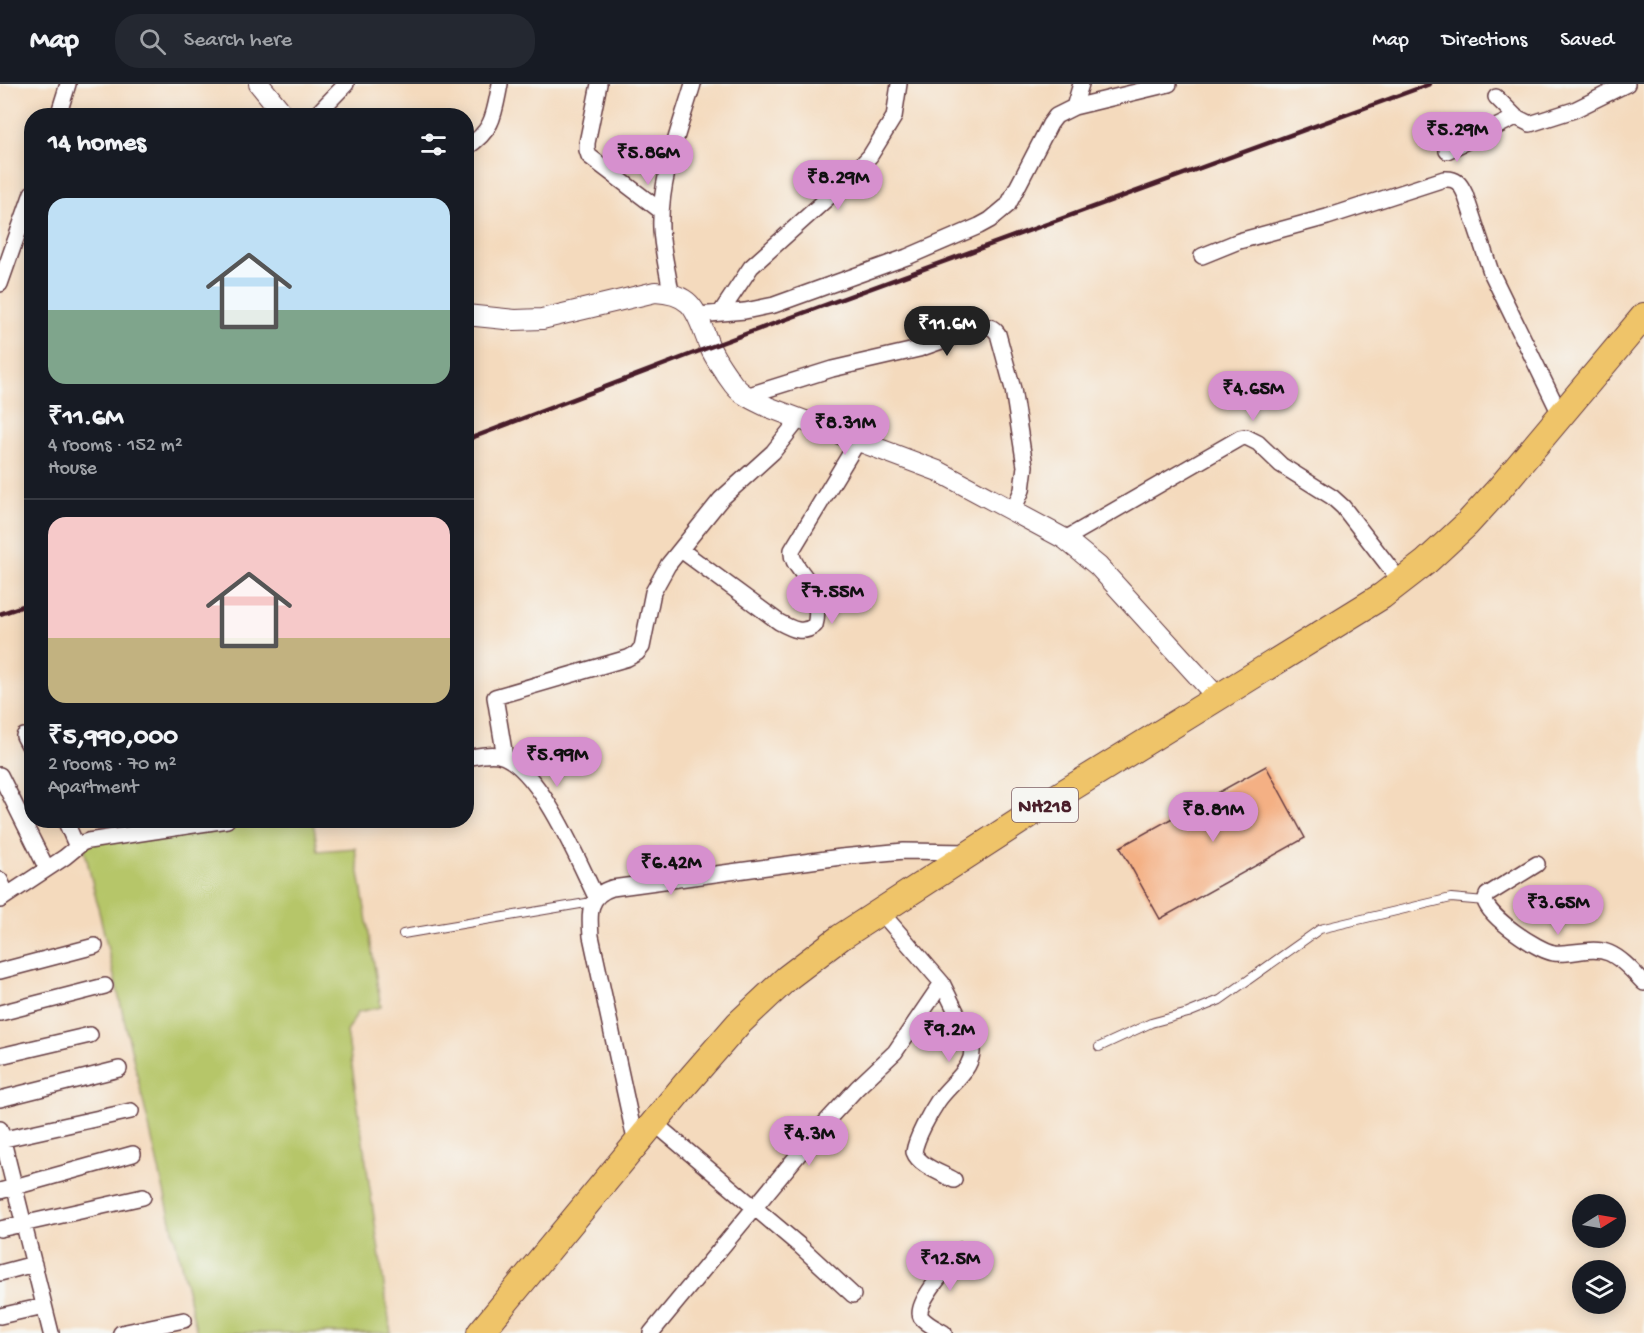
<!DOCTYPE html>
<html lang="en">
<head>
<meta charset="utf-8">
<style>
	body { margin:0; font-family:"Gochi Hand",sans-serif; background:#242831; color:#f1f3f6; height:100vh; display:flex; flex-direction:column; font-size:22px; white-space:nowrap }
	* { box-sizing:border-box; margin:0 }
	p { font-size:20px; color:#9ea1a6 }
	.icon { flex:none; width:33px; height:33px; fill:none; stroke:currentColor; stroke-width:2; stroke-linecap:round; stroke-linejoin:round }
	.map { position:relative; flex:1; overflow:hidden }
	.panel { position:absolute; left:24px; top:24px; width:450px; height:720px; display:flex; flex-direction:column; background:#171b24; border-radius:24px; box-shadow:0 3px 15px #0003 }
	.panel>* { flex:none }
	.needle { width:39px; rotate:79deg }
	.fabs { position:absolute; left:1572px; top:1110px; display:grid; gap:12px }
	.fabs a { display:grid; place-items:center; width:54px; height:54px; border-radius:50%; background:#171b24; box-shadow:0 3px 15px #0003; font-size:30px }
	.price { position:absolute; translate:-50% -51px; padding:0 14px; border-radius:21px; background:#d690ce; color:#111; font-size:20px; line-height:39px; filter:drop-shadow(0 2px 3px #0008) }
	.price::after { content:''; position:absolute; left:50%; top:36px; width:18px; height:14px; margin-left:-9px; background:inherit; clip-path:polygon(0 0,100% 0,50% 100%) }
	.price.on { background:#222; color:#fff }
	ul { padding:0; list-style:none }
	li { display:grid; align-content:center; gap:12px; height:318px; padding:0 24px }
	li+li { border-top:2px solid #363941 }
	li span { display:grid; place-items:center; height:186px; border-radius:18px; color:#555 }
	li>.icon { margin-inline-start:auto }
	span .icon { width:108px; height:108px; fill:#fffc; stroke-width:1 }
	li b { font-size:26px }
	h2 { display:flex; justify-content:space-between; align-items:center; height:72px; padding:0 24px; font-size:26px }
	header { display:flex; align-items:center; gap:36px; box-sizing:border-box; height:84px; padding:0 30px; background:#171b24; border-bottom:2px solid #363941 }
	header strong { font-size:28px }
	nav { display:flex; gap:33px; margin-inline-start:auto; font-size:21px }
	.search { width:420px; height:54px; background:#242831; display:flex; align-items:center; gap:15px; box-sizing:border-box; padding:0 21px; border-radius:24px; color:#9ea1a6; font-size:22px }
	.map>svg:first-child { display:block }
	.grass { fill:#b6c669; stroke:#80724a; stroke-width:1.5 }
	.building { fill:#f4b084 }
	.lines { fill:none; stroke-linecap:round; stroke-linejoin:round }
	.service-casing { stroke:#643b41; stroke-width:10 }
	.minor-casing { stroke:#643b41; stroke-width:18 }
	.tertiary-casing { stroke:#643b41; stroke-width:22 }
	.trunk-casing { stroke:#643b41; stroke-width:28 }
	.service { stroke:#fff; stroke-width:8 }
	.minor { stroke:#fff; stroke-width:15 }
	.tertiary { stroke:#fff; stroke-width:20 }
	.trunk { stroke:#efc469; stroke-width:26 }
	.rail { stroke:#4a1f2b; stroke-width:4.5 }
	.labels { text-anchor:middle; stroke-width:4.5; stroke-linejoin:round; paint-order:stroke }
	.shield { fill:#f6f6f2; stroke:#7e6067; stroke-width:1.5 }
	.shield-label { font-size:20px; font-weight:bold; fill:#4a1f2b }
</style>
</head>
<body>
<header>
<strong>Map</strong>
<div class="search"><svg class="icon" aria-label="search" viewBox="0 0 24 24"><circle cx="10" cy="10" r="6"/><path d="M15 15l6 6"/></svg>Search here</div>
<nav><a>Map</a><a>Directions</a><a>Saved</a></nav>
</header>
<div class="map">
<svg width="1644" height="1249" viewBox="0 0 1644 1249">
	<rect width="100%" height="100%" fill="#f6f6f2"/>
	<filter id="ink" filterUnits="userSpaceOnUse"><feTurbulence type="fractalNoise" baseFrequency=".0167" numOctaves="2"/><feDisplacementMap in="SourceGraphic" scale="12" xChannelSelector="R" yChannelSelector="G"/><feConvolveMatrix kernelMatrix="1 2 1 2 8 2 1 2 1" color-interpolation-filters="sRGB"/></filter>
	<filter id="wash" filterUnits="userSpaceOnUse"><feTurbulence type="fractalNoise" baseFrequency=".008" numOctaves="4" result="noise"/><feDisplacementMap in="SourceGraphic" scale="24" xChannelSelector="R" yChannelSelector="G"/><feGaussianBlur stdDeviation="1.35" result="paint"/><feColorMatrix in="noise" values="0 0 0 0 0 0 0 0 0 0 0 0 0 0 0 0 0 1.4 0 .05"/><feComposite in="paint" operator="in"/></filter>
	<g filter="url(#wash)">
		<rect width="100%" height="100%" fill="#f4dabd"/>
		<path class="grass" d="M161,737H313L318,767L355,764L381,923L358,928L347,948L391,1249H197L81,750Z"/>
		<g id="blocks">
			<path class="building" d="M1266,682L1305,754L1160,835L1120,763Z"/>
		</g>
	</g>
	<g filter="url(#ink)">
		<use href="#blocks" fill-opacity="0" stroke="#643b41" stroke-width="1.5"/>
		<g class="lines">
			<defs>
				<path id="service" d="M403,850L592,818
					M1099,963L1151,939L1188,929L1220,916L1320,845L1451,814L1485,817"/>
				<path id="minor" d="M599,0L587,59V66L589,72L661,127
					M1496,13L1516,33L1530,40L1574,26L1627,0
					M1074,23L1081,0
					M58,32L68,0
					M315,32L346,0
					M466,64C494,46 494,30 500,0
					M1447,67L1516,33
					M1202,172L1239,157L1327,133L1444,95C1456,94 1460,99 1465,110L1491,188L1560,330
					M0,200L32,109
					M671,209C668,188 662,166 661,145C659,96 679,47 693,0
					M721,228L751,183L841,102L870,72L894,33L899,0
					M698,231L745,227L774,221L907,173L979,142L990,136L1008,121L1050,40L1056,32L1074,23L1169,0
					M746,312L832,285L919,265L981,243C990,242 993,243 998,250L1013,305L1025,382L1022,406L1013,427
					M1065,455L1240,354L1246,353L1258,359L1281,381L1332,413L1343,423L1401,498
					M681,466L779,538C792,545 803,551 815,541C819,528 815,511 809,499C803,488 790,478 792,466L858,357
					M24,652L32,667
					M505,673L495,613L628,574L637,569L642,563L653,508L668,481L721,415L773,368L799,335
					M466,674C477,672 488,669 498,671C538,679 579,779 596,813
					M0,691L47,785
					M65,736L77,763
					M1537,780L1487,811L1485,817C1490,834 1537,866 1554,869C1572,871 1592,862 1609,869C1623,875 1634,889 1644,899
					M0,796L7,811
					M0,816L65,773L82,759L88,757L227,736
					M880,827L942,899L971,958C978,983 951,998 938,1017C930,1029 916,1054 914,1068C919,1082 942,1089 954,1096
					M0,887L95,862
					M0,929L105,902
					M0,972L90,951
					M0,1015L119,985
					M653,1038L800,1162L853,1211
					M0,1045L51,1249
					M0,1056L131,1027
					M636,1060L591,852C589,830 588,811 612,804L841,773L904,767L970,768
					M0,1107L133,1070
					M0,1145L143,1113
					M0,1189L34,1180
					M0,1232L44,1222
					M121,1249L184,1236
					M651,1249L822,1042L857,1004L895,968L942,899
					M944,1249C937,1245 926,1240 921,1233C913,1220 953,1177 962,1166"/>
				<path id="tertiary" d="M259,0L285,32
					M466,231L515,236L542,235L655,208C695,210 696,229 709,261C714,274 725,289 733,300C742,312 756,317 768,323L938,387L1065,455L1098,482L1218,614"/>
				<path id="trunk" d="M480,1249L684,1002L738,940L787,894L841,853L1060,711L1382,512L1426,478L1466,441L1499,405L1644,232"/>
			</defs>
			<use href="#service" class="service-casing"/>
			<use href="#minor" class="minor-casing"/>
			<use href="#tertiary" class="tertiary-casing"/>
			<use href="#trunk" class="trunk-casing"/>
			<use href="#service" class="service"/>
			<use href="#minor" class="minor"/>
			<use href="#tertiary" class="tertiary"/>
			<use href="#trunk" class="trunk"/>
			<path class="rail" d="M466,356L710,263L1430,0
				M0,530L32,519"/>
		</g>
	</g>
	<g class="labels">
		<rect class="shield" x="1012" y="704" width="66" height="34" rx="4.5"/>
		<g class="shield-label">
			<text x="1045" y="728">NH218</text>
		</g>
	</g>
</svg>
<div class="fabs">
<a><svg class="needle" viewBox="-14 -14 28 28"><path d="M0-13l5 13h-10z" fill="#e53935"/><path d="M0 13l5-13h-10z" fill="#9ea1a6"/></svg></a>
<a><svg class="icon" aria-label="layers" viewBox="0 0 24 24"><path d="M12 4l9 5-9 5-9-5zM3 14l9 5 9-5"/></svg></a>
</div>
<b class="price" style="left:1457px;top:79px">₹5.29M</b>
<b class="price" style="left:648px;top:102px">₹5.86M</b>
<b class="price" style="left:838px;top:127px">₹8.29M</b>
<b class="price on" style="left:947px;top:273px">₹11.6M</b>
<b class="price" style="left:1253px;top:338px">₹4.65M</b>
<b class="price" style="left:845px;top:372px">₹8.31M</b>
<b class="price" style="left:832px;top:541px">₹7.55M</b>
<b class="price" style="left:557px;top:704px">₹5.99M</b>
<b class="price" style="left:1213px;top:759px">₹8.81M</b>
<b class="price" style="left:671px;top:812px">₹6.42M</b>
<b class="price" style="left:1558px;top:852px">₹3.65M</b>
<b class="price" style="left:949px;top:979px">₹9.2M</b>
<b class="price" style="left:809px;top:1083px">₹4.3M</b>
<b class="price" style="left:950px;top:1208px">₹12.5M</b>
<section class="panel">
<h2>14 homes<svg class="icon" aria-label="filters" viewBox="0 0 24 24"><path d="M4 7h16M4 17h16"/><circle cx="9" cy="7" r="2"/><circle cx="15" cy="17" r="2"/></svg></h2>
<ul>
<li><span style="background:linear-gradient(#bfe0f5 60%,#7fa58c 0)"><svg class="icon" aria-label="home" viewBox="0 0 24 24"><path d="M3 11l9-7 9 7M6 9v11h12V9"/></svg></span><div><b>₹11.6M</b><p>4 rooms · 152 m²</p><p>House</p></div></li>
<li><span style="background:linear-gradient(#f6c9c9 65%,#c2b280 0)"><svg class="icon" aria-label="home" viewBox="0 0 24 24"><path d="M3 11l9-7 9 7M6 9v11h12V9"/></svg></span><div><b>₹5,990,000</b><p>2 rooms · 70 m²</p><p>Apartment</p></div></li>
</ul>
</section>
</div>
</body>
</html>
